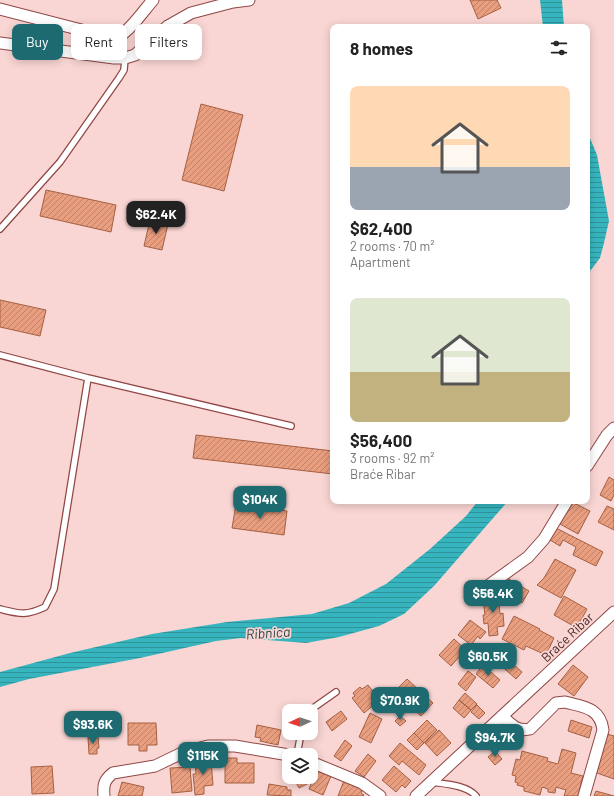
<!DOCTYPE html>
<html lang="en">
<head>
<meta charset="utf-8">
<style>
	body { margin:0; font-family:Barlow,sans-serif; background:#f6f6f6; color:#222; height:100vh; display:flex; flex-direction:column; font-size:15px; white-space:nowrap }
	* { box-sizing:border-box; margin:0 }
	p { font-size:13px; color:#767676 }
	.icon { flex:none; width:22px; height:22px; fill:none; stroke:currentColor; stroke-width:2; stroke-linecap:round; stroke-linejoin:round }
	.map { position:relative; flex:1; overflow:hidden }
	.panel { position:absolute; left:330px; top:24px; width:260px; height:480px; display:flex; flex-direction:column; background:#fff; border-radius:8px; box-shadow:0 2px 10px #0003 }
	.panel>* { flex:none }
	.top-card { position:absolute; left:12px; top:24px; width:258px; height:36px; display:flex; gap:8px }
	.needle { width:26px; rotate:266deg }
	.buttons { position:absolute; left:282px; top:704px; display:grid; gap:8px }
	.buttons a { display:grid; place-items:center; width:36px; height:36px; border-radius:8px; background:#fff; box-shadow:0 2px 10px #0003; font-size:20px }
	.price { position:absolute; translate:-50% -34px; padding:0 9px; border-radius:8px; background:#1e6a71; color:#fff; font-size:13px; line-height:26px; filter:drop-shadow(0 1px 2px #0008) }
	.price::after { content:''; position:absolute; left:50%; top:24px; width:12px; height:9px; margin-left:-6px; background:inherit; clip-path:polygon(0 0,100% 0,50% 100%) }
	.price.current { background:#222; color:#fff }
	ul { padding:0; list-style:none }
	li { display:grid; align-content:center; gap:8px; height:212px; padding:0 20px }
	li span { display:grid; place-items:center; height:124px; border-radius:8px; color:#555 }
	li>.icon { margin-inline-start:auto }
	span .icon { width:72px; height:72px; fill:#fffc; stroke-width:1 }
	li b { font-size:17px }
	h2 { display:flex; justify-content:space-between; align-items:center; height:48px; padding:0 20px; font-size:17px }
	.chip { padding:0 14px; border-radius:8px; background:#fff; box-shadow:0 2px 10px #0003; font-size:14px; line-height:36px }
	.chip.current { background:#1e6a71; color:#fff }
	.map>svg:first-child { display:block }
	.water { fill:url(#water-rules) }
	.building { fill:url(#building-hatch); stroke:#a56043 }
	.lines { fill:none; stroke-linecap:round; stroke-linejoin:round }
	.service-casing { stroke:#904745; stroke-width:8 }
	.minor-casing { stroke:#904745; stroke-width:13 }
	.service { stroke:#fff; stroke-width:5.5 }
	.minor { stroke:#fff; stroke-width:11 }
	.labels { text-anchor:middle; stroke-width:3.5; stroke-linejoin:round; paint-order:stroke }
	.street-label { font-size:13px; fill:#462624; stroke:#f9d6d3 }
	.water-label { font-size:14px; font-style:italic; fill:#2b4648; stroke:#f9d6d3 }
</style>
</head>
<body>
<div class="map">
<svg width="614" height="796" viewBox="0 0 614 796">
	<defs>
		<pattern id="water-rules" width="6" height="5" patternUnits="userSpaceOnUse"><rect width="6" height="5" fill="#37b5bf"/><path d="M0 2.5h6" fill="none" stroke="#30939b"/></pattern>
		<pattern id="building-hatch" width="6" height="6" patternUnits="userSpaceOnUse"><rect width="6" height="6" fill="#e99e7f"/><path d="M-1 1l2-2M0 6l6-6M5 7l2-2" fill="none" stroke="#bf8168"/></pattern>
	</defs>
	<rect width="100%" height="100%" fill="#f9d6d3"/>
	<path class="water" d="M540,0H562L564,27H543Z
		M587,131L597,155L609,221L604,243L600,258L587,275Z
		M478,501H508L434,586L404,614L379,626L339,637L306,643L241,638L216,641L140,658L29,679L0,687V672L70,653L152,634L227,622L312,614L349,603L386,584L430,549L466,516Z"/>
	<path class="building" d="M470,0H497L501,8L478,19Z
		M201,104L243,115L224,191L182,180Z
		M46,190L116,205L111,232L40,216Z
		M150,220L168,224L162,250L144,246Z
		M0,300L46,310L40,336L0,327Z
		M196,435L333,451V474L193,458Z
		M609,477L614,480V495L611,501L600,495Z
		M572,502L590,511L578,534L560,524Z
		M236,504L287,511L284,535L232,528Z
		M607,506L614,509V530L598,522Z
		M556,528L603,552L596,566L573,555L576,547L563,540L560,546L550,540Z
		M555,559L576,570L561,598L537,585L544,578Z
		M509,579L529,591L522,603L515,599L517,594L505,587Z
		M498,594L500,614L503,613L504,626L497,627L498,635L489,636L488,623L484,624L483,615H485L483,599L486,598V596Z
		M564,596L587,609L577,628L554,615Z
		M514,616L540,629L539,630L554,638L546,655L526,646L524,650L502,639Z
		M470,620L486,632L480,639L478,636L471,645L458,635Z
		M454,639L475,658L469,665L459,657L451,666L439,655Z
		M494,647L522,672L516,679L488,654Z
		M483,665L500,680L493,688L476,674Z
		M573,665L588,677L574,696L558,684Z
		M468,671L476,677L466,691L458,684Z
		M407,679L433,703L421,716L394,692Z
		M368,685L380,700L364,713L352,698L355,696L353,693L360,687L362,689Z
		M465,693L477,704L471,710L459,700Z
		M459,700L471,710L464,718L453,708Z
		M477,705L485,713L479,719L471,712Z
		M341,711L347,719L332,731L326,722Z
		M370,713L382,719L371,743L359,737Z
		M400,716L406,721L400,726L395,721Z
		M427,720L437,730L424,743L414,733Z
		M571,720L592,727L589,738L568,731Z
		M128,723H156L157,745H147V751H139V745H128Z
		M257,725L281,730L278,745L260,741L261,738L255,737Z
		M439,730L451,743L437,756L425,743Z
		M414,733L424,743L417,750L407,740Z
		M607,734L614,736V779L594,772Z
		M98,736L99,748H97V754H89L88,737Z
		M345,740L352,746L341,761L334,756Z
		M400,743L426,765L419,775L402,761L399,765L389,756Z
		M562,749L576,753L571,773L583,776L578,796H564L566,790L556,787L555,793L548,792V789L542,787L540,795L524,791V787L517,785L518,783L515,782L516,776L512,775L516,759L520,760L522,751L548,758L547,761L558,764Z
		M495,751L502,759L495,765L488,757Z
		M368,754L376,761L364,777L355,771Z
		M225,758H237V763H254V783H225Z
		M211,760L213,785L204,786V794L195,795L193,774H196L195,761Z
		M52,766L54,793L32,794L31,767Z
		M394,766L411,781L405,788L402,785L396,792L382,780Z
		M190,767L192,791L172,793L170,768Z
		M317,770L331,776L323,795L309,789Z
		M293,777H308L311,782L299,788Z
		M345,778L364,786L361,793L364,795L363,796H338Z
		M122,782L144,787L142,796H118Z
		M269,784L287,787V790H291V796L267,795Z
		M596,791L614,796H594Z"/>
	<g class="lines">
		<defs>
			<path id="service" d="M0,229L60,162L119,78L124,70L125,58
				M0,355L88,378L291,426
				M0,609C20,614 26,616 45,607L54,589L88,378
				M309,711L336,692
				M297,755L301,733
				M432,782C445,784 467,785 476,796"/>
			<path id="minor" d="M0,9L97,34C104,36 112,38 119,36C129,32 145,9 153,0
				M0,43L114,58H125L135,55L168,26L191,13L233,2L249,0
				M587,466L607,435L614,428
				M478,593L528,557L544,539L567,501
				M502,716C511,724 517,732 530,729L556,703L565,702C583,707 600,707 603,730L584,796
				M311,762L362,783L380,796
				M104,796C103,785 104,780 113,773L155,766L184,752L208,746H235L289,755
				M416,796L614,612"/>
		</defs>
		<use href="#service" class="service-casing"/>
		<use href="#minor" class="minor-casing"/>
		<use href="#service" class="service"/>
		<use href="#minor" class="minor"/>
	</g>
	<g class="labels">
		<g class="street-label">
			<text transform="translate(567 637) rotate(-43)" y="5">Braće Ribar</text>
		</g>
		<g class="water-label">
			<text transform="translate(268 633) rotate(-4)" y="5">Ribnica</text>
		</g>
	</g>
</svg>
<div class="buttons">
<a><svg class="needle" viewBox="-14 -14 28 28"><path d="M0-13l5 13h-10z" fill="#e53935"/><path d="M0 13l5-13h-10z" fill="#767676"/></svg></a>
<a><svg class="icon" aria-label="layers" viewBox="0 0 24 24"><path d="M12 4l9 5-9 5-9-5zM3 14l9 5 9-5"/></svg></a>
</div>
<b class="price current" style="left:156px;top:235px">$62.4K</b>
<b class="price" style="left:260px;top:520px">$104K</b>
<b class="price" style="left:493px;top:614px">$56.4K</b>
<b class="price" style="left:488px;top:677px">$60.5K</b>
<b class="price" style="left:400px;top:721px">$70.9K</b>
<b class="price" style="left:93px;top:745px">$93.6K</b>
<b class="price" style="left:495px;top:758px">$94.7K</b>
<b class="price" style="left:203px;top:776px">$115K</b>
<div class="top-card">
<a class="chip current">Buy</a>
<a class="chip">Rent</a>
<a class="chip">Filters</a>
</div>
<section class="panel">
<h2>8 homes<svg class="icon" aria-label="filters" viewBox="0 0 24 24"><path d="M4 7h16M4 17h16"/><circle cx="9" cy="7" r="2"/><circle cx="15" cy="17" r="2"/></svg></h2>
<ul>
<li><span style="background:linear-gradient(#ffd9b3 65%,#9aa5b1 0)"><svg class="icon" aria-label="home" viewBox="0 0 24 24"><path d="M3 11l9-7 9 7M6 9v11h12V9"/></svg></span><div><b>$62,400</b><p>2 rooms · 70 m²</p><p>Apartment</p></div></li>
<li><span style="background:linear-gradient(#dfe7d0 60%,#c2b280 0)"><svg class="icon" aria-label="home" viewBox="0 0 24 24"><path d="M3 11l9-7 9 7M6 9v11h12V9"/></svg></span><div><b>$56,400</b><p>3 rooms · 92 m²</p><p>Braće Ribar</p></div></li>
</ul>
</section>
</div>
</body>
</html>
